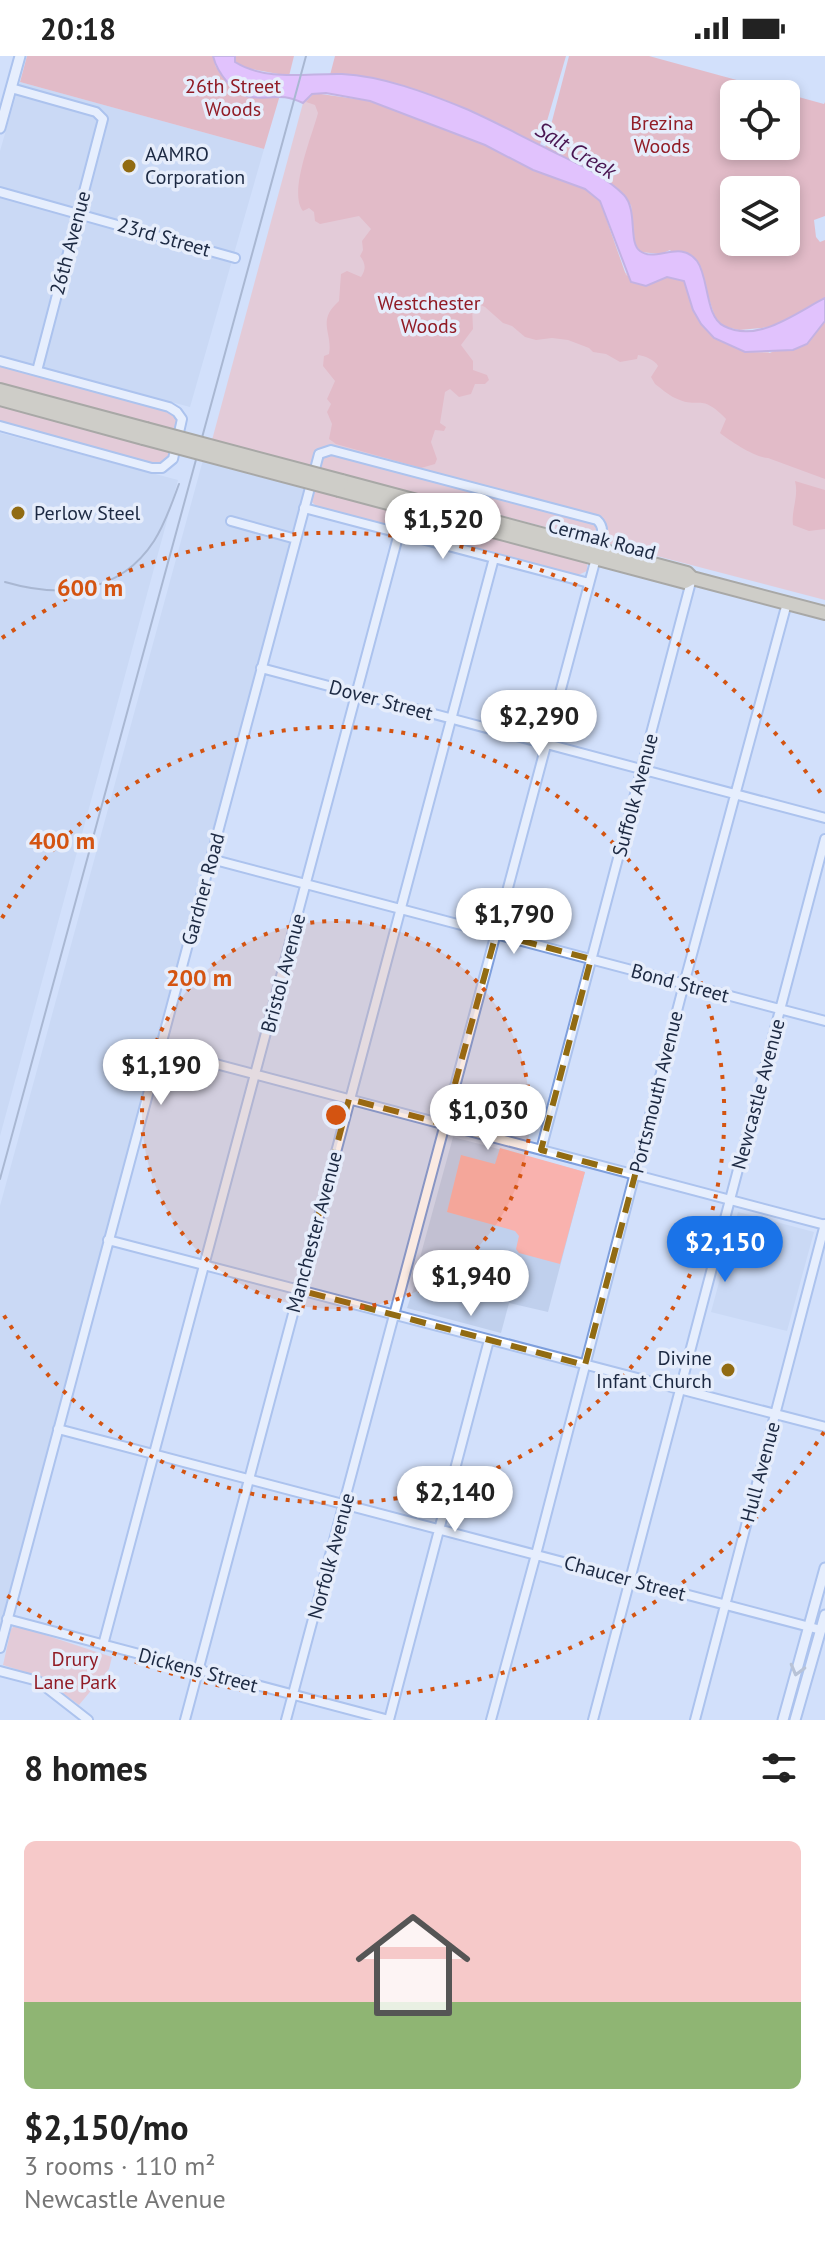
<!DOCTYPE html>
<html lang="en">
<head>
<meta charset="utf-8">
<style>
	body { margin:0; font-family:"PT Sans",sans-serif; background:#f2f2f2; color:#222; height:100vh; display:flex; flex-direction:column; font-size:30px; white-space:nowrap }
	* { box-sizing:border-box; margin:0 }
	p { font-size:26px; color:#767676 }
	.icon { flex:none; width:44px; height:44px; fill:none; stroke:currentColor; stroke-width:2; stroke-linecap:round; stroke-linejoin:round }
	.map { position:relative; height:1664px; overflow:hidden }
	.drawer { display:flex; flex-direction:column; background:#fff; flex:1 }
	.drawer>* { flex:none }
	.buttons { position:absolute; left:720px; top:24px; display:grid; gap:16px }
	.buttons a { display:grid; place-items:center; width:80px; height:80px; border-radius:12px; background:#fff; box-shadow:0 4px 12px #0003; font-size:40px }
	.price { position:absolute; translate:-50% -68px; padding:0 18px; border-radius:28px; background:#fff; color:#222; font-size:26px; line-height:52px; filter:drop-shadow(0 2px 4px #0008) }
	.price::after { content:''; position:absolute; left:50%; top:48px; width:24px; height:18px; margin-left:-12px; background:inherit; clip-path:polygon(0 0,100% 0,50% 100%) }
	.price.on { background:#1a73e8; color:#fff }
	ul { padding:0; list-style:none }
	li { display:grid; align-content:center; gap:16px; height:424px; padding:0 24px }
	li+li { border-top:2px solid #e0e0e0 }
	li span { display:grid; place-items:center; height:248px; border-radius:12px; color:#555 }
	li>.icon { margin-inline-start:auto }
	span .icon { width:144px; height:144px; fill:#fffc; stroke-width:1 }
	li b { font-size:34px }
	h2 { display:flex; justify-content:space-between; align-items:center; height:96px; padding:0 24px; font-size:34px }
	.status { display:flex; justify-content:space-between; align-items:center; height:56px; padding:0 40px; background:#fff; direction:ltr }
	.status svg { height:22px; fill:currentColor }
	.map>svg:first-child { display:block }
	.built { fill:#c0d0ed }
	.green { fill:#f9b2ae }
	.forest { fill:#f78e8b; fill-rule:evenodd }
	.water { fill:#f39dfe; stroke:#b27ac6; stroke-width:2 }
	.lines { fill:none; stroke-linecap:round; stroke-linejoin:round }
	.minor-casing { stroke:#7e9fdd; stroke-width:12 }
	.tertiary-casing { stroke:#7e9fdd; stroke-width:13 }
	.primary-casing { stroke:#76643f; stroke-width:16 }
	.minor { stroke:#fff; stroke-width:8 }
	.tertiary { stroke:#fff; stroke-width:9 }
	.primary { stroke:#cab58b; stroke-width:12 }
	.rail { stroke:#7886a0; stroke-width:2 }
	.primary-bridge-casing { stroke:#76643f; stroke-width:16; stroke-linecap:butt }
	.primary-bridge { stroke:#cab58b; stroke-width:12 }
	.oneway { stroke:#999faa }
	.marked { fill:none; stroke:#916b12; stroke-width:6; stroke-dasharray:16 10; stroke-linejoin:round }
	.ring { fill:none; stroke:#d45411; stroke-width:4; stroke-dasharray:4 8 }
	.poi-dot { fill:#916b12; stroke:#e6edfb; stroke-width:3 }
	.labels { text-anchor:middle; stroke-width:7; stroke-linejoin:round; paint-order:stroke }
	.park-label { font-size:20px; fill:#911c26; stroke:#e6edfb }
	.poi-label { font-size:20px; fill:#1c2942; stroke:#e6edfb; text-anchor:start }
	.street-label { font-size:20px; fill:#1c2942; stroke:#e6edfb }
	.water-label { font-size:22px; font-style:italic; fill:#491551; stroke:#e6edfb }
	.centre { fill:#d45411; stroke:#e6edfb; stroke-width:4 }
	.ring-label { font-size:24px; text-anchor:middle; font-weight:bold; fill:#d45411; stroke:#e6edfb; stroke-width:7; stroke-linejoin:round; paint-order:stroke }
</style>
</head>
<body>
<div class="status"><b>20:18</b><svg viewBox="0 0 49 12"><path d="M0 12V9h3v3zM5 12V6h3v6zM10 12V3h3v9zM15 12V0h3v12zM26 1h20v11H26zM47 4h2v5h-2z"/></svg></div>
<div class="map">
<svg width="825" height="1664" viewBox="0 0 825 1664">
	<rect width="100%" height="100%" fill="#d2e0fb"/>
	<path class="built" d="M20,26L264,93L190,351L0,300V95Z
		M0,377L178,424L0,1080Z
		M203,404L305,430L0,1571V1150Z
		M453,1081L585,1116L548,1256L509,1247L501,1277L407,1252L418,1219L416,1216Z
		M738,1156L814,1176L787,1275L711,1256Z"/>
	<path class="green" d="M309,41L770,297L825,265V544L212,384L303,47Z
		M0,309L167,354L177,361L178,374L0,327Z
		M0,349L173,394C169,404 163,408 153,408L0,367Z
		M314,433L541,493L587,508V515L576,520L318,452L312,446Z
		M500,1092L585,1116L560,1208L519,1197L516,1193L519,1180L515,1175L447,1156L461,1099L495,1108Z
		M15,1569L112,1601L109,1613L79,1649L41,1621L3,1609L11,1573Z"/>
	<path class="forest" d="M27,0H213L216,11L249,41L280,39L264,93L20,26Z
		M235,0H294L289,20L246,12L235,6Z
		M335,0H566L540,89C481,59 397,16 330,19Z
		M569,0H649L824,48L825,46V160L814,164L816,181L820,186L825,184V242L799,259L771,271L739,274L722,270L715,261L709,243L670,194L661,198L640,196L635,188L631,149L545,92ZM734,38H786V90H734ZM734,134H786V186H734Z
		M314,37L370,45L485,89L533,114L585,133L600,145L626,219L646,230L666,221L684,225L693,254L745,296L770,297L813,279L825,265V423L768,402C756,402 730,385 720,377L726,363C700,336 700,354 675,342C668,339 661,332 655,328L651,321L658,310C655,304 645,300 638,299L637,303L620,306L606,298L593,296L589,292L568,284L552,282L536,284L525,281L512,270L503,267L485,251L476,247L472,250L473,273L461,289L473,305V314L487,319L489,324L485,328H475L471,338L459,341L450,333L445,336L440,367L446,371L444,375L435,374L431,386L437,403L435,408L421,412L336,388L329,383L332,368L327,356L331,348L327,343L335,325L323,310L324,300L329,298C333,277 316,265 339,245L341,218L347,215L361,221C366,213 366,208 360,200L363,194L362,185L371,173L359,160L320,168L315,165L314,156L309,152L303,155C288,137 312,80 318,57L315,49L306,46Z
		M795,425L825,434V473L809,475L793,469C791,454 799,441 795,425Z"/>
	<path class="water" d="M213,0H235V6C267,26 307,17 342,18C383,20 427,37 464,52C492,64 519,79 546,92C573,106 602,117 624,139C638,154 628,187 640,195C656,207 680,183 697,205C709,221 705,261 724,270C758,288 797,256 825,242V265L807,288L793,294L745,296L714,282L701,268L693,254L684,225L667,221L646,230L631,226L600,145L585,133L533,114L485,89L370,45L326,37L312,38L303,47C279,36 274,44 252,41C234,40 217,16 213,0Z"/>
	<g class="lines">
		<defs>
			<path id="minor" d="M11,32L96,56L103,63L37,315
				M0,136L235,202
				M0,305L169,351L177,356L182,363L173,403L162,412H152L0,370
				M304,452L589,527
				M231,465L296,483
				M261,612L825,762
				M211,803L825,965
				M159,993L825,1169
				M541,1094L692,522
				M108,1184L825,1371
				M58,1373L821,1574
				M7,1563L389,1664
				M103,1589L399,477
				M0,1592L319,398L331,394L597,464C606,472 601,482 598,493
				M0,1615L38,1625L88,1664
				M185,1664L494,502
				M286,1664L596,502
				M389,1664L489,1284
				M491,1664L538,1491L684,928L787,547
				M593,1664L825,783
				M695,1664L825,1168"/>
			<path id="tertiary" d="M0,72L20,0
				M783,1664L825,1512
				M795,1664L825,1559"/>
			<path id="primary" d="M0,334L146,373
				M0,343L143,382
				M342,425L687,517L692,522L825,557
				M339,434L685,526L692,522"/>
		</defs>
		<use href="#minor" class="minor-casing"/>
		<use href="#tertiary" class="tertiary-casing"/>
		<use href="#primary" class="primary-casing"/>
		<use href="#minor" class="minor"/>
		<use href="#tertiary" class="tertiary"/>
		<use href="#primary" class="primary"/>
		<path class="rail" d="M5,526C60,542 119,539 154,485C165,468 172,447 179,428
			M0,1123L306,0"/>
		<defs>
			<path id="primary-bridge" d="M146,373L342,425
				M143,382L339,434"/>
		</defs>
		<use href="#primary-bridge" class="primary-bridge-casing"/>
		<use href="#primary-bridge" class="primary-bridge"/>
	</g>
	<defs><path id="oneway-chevron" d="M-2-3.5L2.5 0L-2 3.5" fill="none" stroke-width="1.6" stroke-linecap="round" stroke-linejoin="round" transform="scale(2)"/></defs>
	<use class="oneway" href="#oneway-chevron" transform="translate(797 1614) rotate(105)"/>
	<path d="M0 0H825V1664H0ZM496,878L591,903L541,1094L635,1119L585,1309L299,1234L349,1043L444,1068Z" fill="#d2e0fb" fill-opacity=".55" fill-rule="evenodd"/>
	<path class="marked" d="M496,878L591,903L541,1094L635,1119L585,1309L299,1234L349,1043L444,1068Z"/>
	<circle cx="336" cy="1059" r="194" fill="#d45411" fill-opacity=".12"/>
	<g class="ring">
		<circle cx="336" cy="1059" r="194"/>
		<path d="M2 862A388 388 0 1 1 2 1256"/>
		<path d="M824 1376A582 582 0 0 1 2 1536M2 582A582 582 0 0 1 824 742"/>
	</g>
	<g class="poi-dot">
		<circle cx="129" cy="110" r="8"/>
		<circle cx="18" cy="457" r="8"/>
		<circle cx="728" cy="1314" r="8"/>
	</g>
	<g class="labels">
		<g class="park-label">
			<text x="233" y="37">26th Street<tspan x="233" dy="23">Woods</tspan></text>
			<text x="662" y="74">Brezina<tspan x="662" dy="23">Woods</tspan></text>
			<text x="429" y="254">Westchester<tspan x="429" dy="23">Woods</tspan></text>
			<text x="75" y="1610">Drury<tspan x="75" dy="23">Lane Park</tspan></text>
		</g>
		<g class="poi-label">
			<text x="145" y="105">AAMRO<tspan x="145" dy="23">Corporation</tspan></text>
			<text x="34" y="464">Perlow Steel</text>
			<text x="712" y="1309" text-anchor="end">Divine<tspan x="712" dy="23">Infant Church</tspan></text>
		</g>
		<g class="street-label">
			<text transform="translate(164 181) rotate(16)" y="7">23rd Street</text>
			<text transform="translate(70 187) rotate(-75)" y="7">26th Avenue</text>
			<text transform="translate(602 483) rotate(15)" y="7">Cermak Road</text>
			<text transform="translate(381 644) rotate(15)" y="7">Dover Street</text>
			<text transform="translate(635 739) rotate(-75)" y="7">Suffolk Avenue</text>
			<text transform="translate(203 833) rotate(-75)" y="7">Gardner Road</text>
			<text transform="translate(283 917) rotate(-75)" y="7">Bristol Avenue</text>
			<text transform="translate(680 927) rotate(15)" y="7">Bond Street</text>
			<text transform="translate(656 1036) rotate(-76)" y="7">Portsmouth Avenue</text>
			<text transform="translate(758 1038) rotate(-75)" y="7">Newcastle Avenue</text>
			<text transform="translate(314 1176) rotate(-75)" y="7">Manchester Avenue</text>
			<text transform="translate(760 1416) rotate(-75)" y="7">Hull Avenue</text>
			<text transform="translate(331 1500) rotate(-75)" y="7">Norfolk Avenue</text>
			<text transform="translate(625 1522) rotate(15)" y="7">Chaucer Street</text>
			<text transform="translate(198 1614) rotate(15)" y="7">Dickens Street</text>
		</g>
		<g class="water-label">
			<text transform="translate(576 94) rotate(31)" y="8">Salt Creek</text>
		</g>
	</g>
	<circle cx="336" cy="1059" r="12" class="centre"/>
	<g class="ring-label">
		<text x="90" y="540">600 m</text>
		<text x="62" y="793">400 m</text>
		<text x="199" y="930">200 m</text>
	</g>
</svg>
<div class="buttons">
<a><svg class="icon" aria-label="locate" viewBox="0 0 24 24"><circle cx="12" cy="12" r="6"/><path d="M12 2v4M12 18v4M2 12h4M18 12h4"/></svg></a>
<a><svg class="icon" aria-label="layers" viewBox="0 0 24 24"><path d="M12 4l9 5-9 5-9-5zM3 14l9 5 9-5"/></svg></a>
</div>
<b class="price" style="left:443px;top:505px">$1,520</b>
<b class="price" style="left:539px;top:702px">$2,290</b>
<b class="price" style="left:514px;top:900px">$1,790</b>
<b class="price" style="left:161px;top:1051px">$1,190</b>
<b class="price" style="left:488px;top:1096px">$1,030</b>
<b class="price on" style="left:725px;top:1228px">$2,150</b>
<b class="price" style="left:471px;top:1262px">$1,940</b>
<b class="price" style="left:455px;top:1478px">$2,140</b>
</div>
<section class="drawer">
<h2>8 homes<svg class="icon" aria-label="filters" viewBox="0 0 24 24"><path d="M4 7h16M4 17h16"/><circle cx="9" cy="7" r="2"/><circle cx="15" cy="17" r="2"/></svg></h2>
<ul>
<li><span style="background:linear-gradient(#f6c9c9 65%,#8fb573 0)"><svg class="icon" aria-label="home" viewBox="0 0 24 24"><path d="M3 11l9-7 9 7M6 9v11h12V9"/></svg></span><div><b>$2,150/mo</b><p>3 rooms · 110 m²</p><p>Newcastle Avenue</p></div></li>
</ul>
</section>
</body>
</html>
